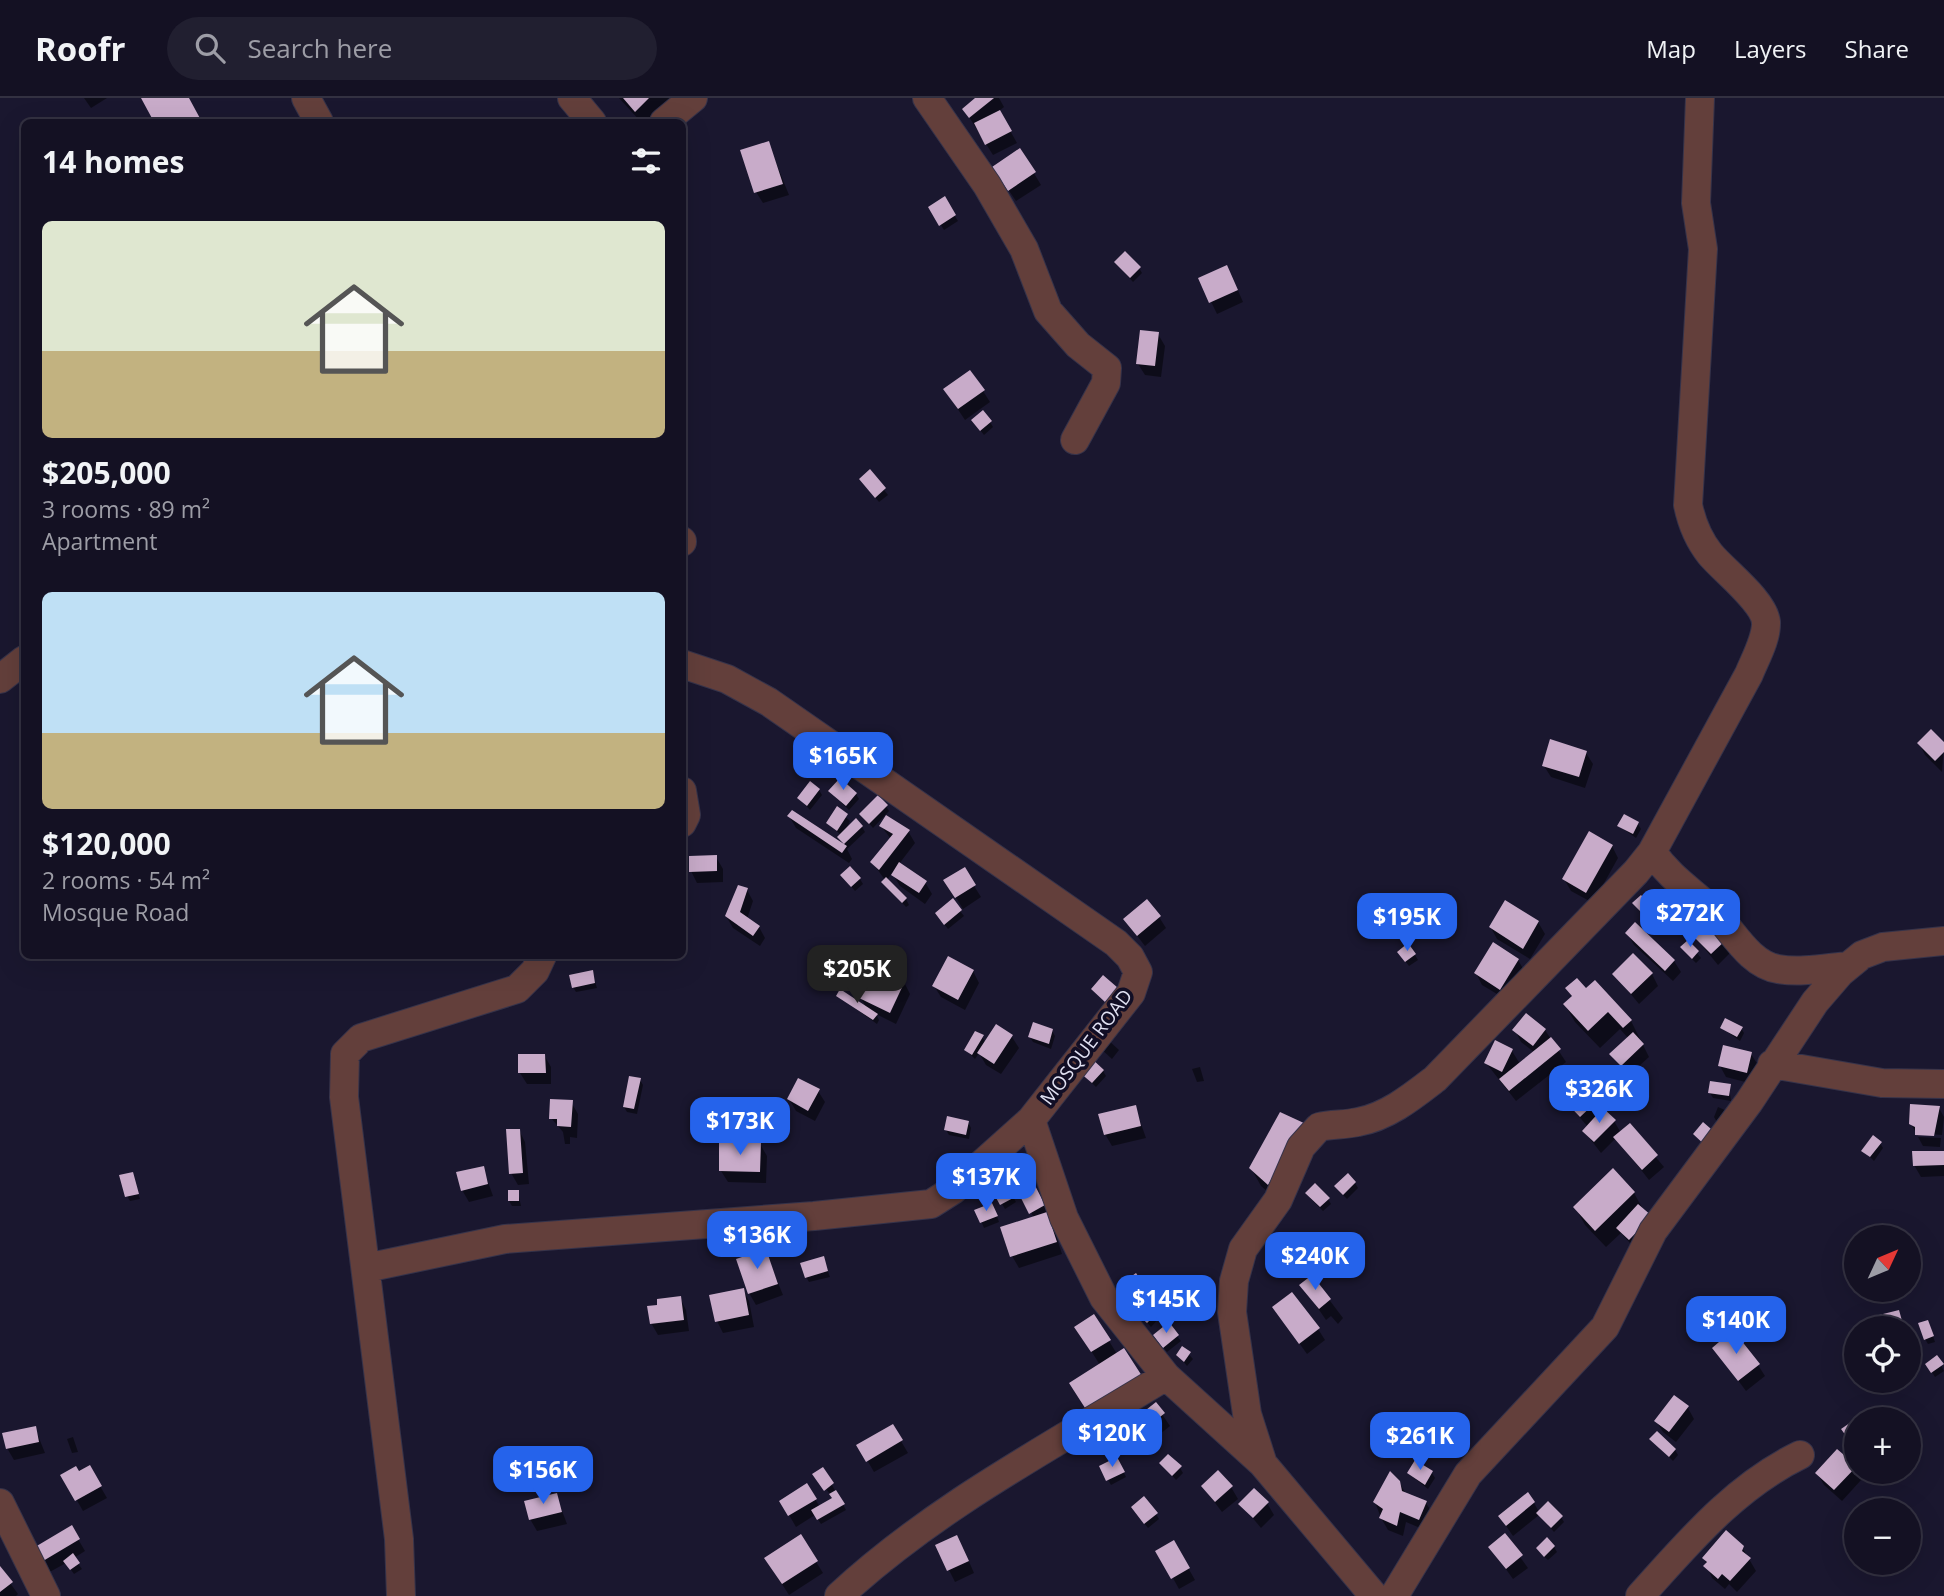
<!DOCTYPE html>
<html lang="en">
<head>
<meta charset="utf-8">
<style>
	body { margin:0; font-family:"Open Sans",sans-serif; background:#211f30; color:#f1f3f6; height:100vh; display:flex; flex-direction:column; font-size:26px; white-space:nowrap }
	* { box-sizing:border-box; margin:0 }
	p { font-size:23px; color:#9d9da6 }
	.icon { flex:none; width:38px; height:38px; fill:none; stroke:currentColor; stroke-width:2; stroke-linecap:round; stroke-linejoin:round }
	.map { position:relative; flex:1; overflow:hidden }
	.sheet { position:absolute; left:21px; top:21px; width:665px; height:840px; display:flex; flex-direction:column; background:#141123; border-radius:10px; box-shadow:0 7px 28px #0002,0 0 0 2px #333141 }
	.sheet>* { flex:none }
	.needle { width:46px; rotate:46deg }
	.tools { position:absolute; left:1844px; top:1127px; display:grid; gap:14px }
	.tools a { display:grid; place-items:center; width:77px; height:77px; border-radius:50%; background:#141123; box-shadow:0 7px 28px #0002,0 0 0 2px #333141; font-size:35px }
	.price { position:absolute; translate:-50% -60px; padding:0 16px; border-radius:14px; background:#2563eb; color:#fff; font-size:23px; line-height:46px; filter:drop-shadow(0 2px 4px #0008) }
	.price::after { content:''; position:absolute; left:50%; top:42px; width:21px; height:16px; margin-left:-10px; background:inherit; clip-path:polygon(0 0,100% 0,50% 100%) }
	.price.selected { background:#222; color:#fff }
	ul { padding:0; list-style:none }
	li { display:grid; align-content:center; gap:14px; height:371px; padding:0 21px }
	li span { display:grid; place-items:center; height:217px; border-radius:10px; color:#555 }
	li>.icon { margin-inline-start:auto }
	span .icon { width:126px; height:126px; fill:#fffc; stroke-width:1 }
	li b { font-size:30px }
	h2 { display:flex; justify-content:space-between; align-items:center; height:84px; padding:0 21px; font-size:30px }
	header { display:flex; align-items:center; gap:42px; box-sizing:border-box; height:98px; padding:0 35px; background:#141123; border-bottom:2px solid #333141 }
	header strong { font-size:33px }
	nav { display:flex; gap:38px; margin-inline-start:auto; font-size:24px }
	.search { width:490px; height:63px; background:#211f30; display:flex; align-items:center; gap:18px; box-sizing:border-box; padding:0 24px; border-radius:38px; color:#9d9da6; font-size:26px }
	.map>svg:first-child { display:block }
	.shadow { fill:#0007 }
	.building { fill:#c8abc9 }
	.lines { fill:none; stroke-linecap:round; stroke-linejoin:round }
	.minor-casing { stroke:#36334a; stroke-width:30 }
	.minor { stroke:#633f3b; stroke-width:28 }
	.labels { text-anchor:middle; stroke-width:7; stroke-linejoin:round; paint-order:stroke }
	.street-label { font-size:19px; fill:#e1e1f2; stroke:#110e25 }
</style>
</head>
<body>
<header>
<strong>Roofr</strong>
<div class="search"><svg class="icon" aria-label="search" viewBox="0 0 24 24"><circle cx="10" cy="10" r="6"/><path d="M15 15l6 6"/></svg>Search here</div>
<nav><a>Map</a><a>Layers</a><a>Share</a></nav>
</header>
<div class="map">
<svg width="1944" height="1498" viewBox="0 0 1944 1498">
	<rect width="100%" height="100%" fill="#1a172f"/>
	<path class="shadow" d="M84,0H107L91,10Z
		M619,0H676L652,24H641Z
		M977,0H999L1004,9L999,13L1017,45L993,57L964,11Z
		M768,45L789,97L763,105L756,94Z
		M1020,52L1041,87L1016,103L1001,81Z
		M944,101L958,123L944,132L930,110Z
		M1116,165L1139,170L1142,175L1133,184Z
		M1200,181H1233L1243,204L1217,216Z
		M1158,236L1165,248L1161,279L1145,277L1138,266Z
		M945,292L983,293L990,304L965,322Z
		M990,324L993,329L984,337L976,327Z
		M869,373L888,397L879,404L864,386Z
		M1919,645L1944,646L1942,674L1925,657Z
		M1586,655L1593,666L1585,690L1551,679L1544,668Z
		M819,692L822,697L810,712L799,700Z
		M830,694L856,696L859,701L849,712Z
		M886,708L889,713L873,730L861,716Z
		M837,711L850,723L844,735L862,729L865,734L847,751L852,761L849,765L796,730L789,718L792,714L846,750L841,737L828,725Z
		M1638,726L1641,731L1636,740L1619,728Z
		M881,728L908,733L915,745L899,766L925,784L932,796L925,806L900,788L892,775L887,782L906,801L909,807L906,809L883,784L885,782L872,764L891,741Z
		M1612,748L1618,760L1593,805L1571,793L1564,781Z
		M716,759L723,771V784L697,785L691,773Z
		M964,772L981,799L963,811L946,783Z
		M842,778L860,781L863,786L855,793Z
		M747,792L753,803L747,821L759,829L765,840L760,848L733,830L726,818Z
		M952,803L964,818L948,831L940,821Z
		M1634,806L1653,812L1656,817L1649,823Z
		M1159,819L1166,830L1145,848L1125,822Z
		M1538,824L1545,836L1530,861L1497,841L1491,830Z
		M1691,834L1725,842L1732,853L1718,867Z
		M1627,835L1674,863L1681,874L1673,883L1634,847Z
		M1688,844L1701,860L1696,865L1685,854Z
		M1415,857L1418,862L1409,868L1402,859Z
		M1518,862L1525,874L1507,902L1482,887L1476,875Z
		M973,873L979,885L965,912L941,899L934,888Z
		M592,874L597,890L576,894L573,889Z
		M1614,876H1652L1658,888L1639,906Z
		M904,884L910,896L896,926L876,916L879,922L877,926L838,898L867,911L861,900Z
		M1595,885L1631,923L1649,959L1628,978L1612,956L1628,940L1620,931L1600,950L1575,924L1565,907L1573,899L1568,891L1586,892Z
		M1526,917L1545,932L1566,964L1516,1003L1486,965L1512,953L1520,966L1534,954L1521,944L1515,932Z
		M1722,930H1741L1744,935L1740,943Z
		M1052,933L1055,938L1051,951L1033,944L1030,939Z
		M982,939L986,945L1012,939L1019,950L1001,976L986,967L979,955L975,961L966,952Z
		M1107,941L1119,952L1112,961L1100,950Z
		M1751,956L1758,967L1753,986L1726,979L1720,968Z
		M544,957L551,969V986H527L520,975Z
		M1200,969L1204,983L1197,984L1192,971Z
		M1103,973L1106,978L1096,989L1081,974Z
		M640,982L643,987L637,1016L627,1014L624,1009Z
		M1729,988L1731,1003L1713,1000L1710,995Z
		M818,993L825,1004L815,1023L796,1013L789,1001Z
		M1557,993L1593,1006L1599,1017L1614,1023L1621,1035L1629,1027L1664,1069L1649,1082L1616,1040L1601,1055L1584,1033L1588,1029Z
		M571,1004L578,1016L577,1040L570,1039V1046H565L563,1034L551,1020Z
		M724,1006L727,1011L724,1021L709,1017L706,1012Z
		M1135,1009L1146,1040L1112,1048L1105,1036Z
		M1718,1009L1727,1013L1717,1024L1714,1019Z
		M1939,1010L1944,1019L1942,1037L1918,1035V1038L1911,1026Z
		M1280,1016L1279,1103L1261,1088L1251,1070Z
		M968,1024L971,1030L969,1041L949,1037L946,1032Z
		M519,1032L525,1044L529,1086L518,1087L511,1075Z
		M1918,1039L1941,1040L1940,1049L1923,1048Z
		M1880,1045L1883,1050L1874,1063L1864,1053Z
		M760,1046L767,1058L766,1085L728,1084L721,1073Z
		M1015,1054L1021,1064L1010,1071L1004,1061Z
		M1944,1054V1078L1921,1079L1914,1067Z
		M483,1070L493,1098L469,1104L462,1092Z
		M1613,1073L1634,1095L1644,1113L1637,1153L1621,1135L1606,1149L1585,1127L1575,1109Z
		M132,1076L140,1101L130,1103L127,1098Z
		M1011,1077L1031,1082L1050,1119L1062,1156L1019,1170L1012,1158L1034,1120Z
		M1355,1085L1358,1090L1347,1101L1339,1093Z
		M1008,1090L1016,1104L1005,1111L997,1097Z
		M518,1094L521,1108H512L509,1103Z
		M1310,1100L1328,1101L1331,1106L1323,1113Z
		M995,1112L999,1124L984,1130L977,1113Z
		M765,1153L783,1197L756,1207L749,1195Z
		M823,1160L830,1179L809,1184L806,1179Z
		M1312,1179L1343,1220L1338,1226L1331,1218L1326,1222L1302,1187Z
		M743,1192L749,1203L754,1229L723,1235L717,1223Z
		M1147,1193L1153,1205L1151,1206L1161,1218L1151,1229L1126,1200Z
		M680,1200L686,1212L689,1233L658,1237L651,1225Z
		M1274,1210L1318,1231L1325,1242L1307,1256Z
		M1168,1227L1181,1243L1167,1254L1158,1243Z
		M1930,1229L1935,1244L1928,1246L1925,1241Z
		M1083,1240L1109,1243L1117,1256L1100,1267Z
		M1909,1242L1915,1261L1909,1263Z
		M1183,1250L1193,1261L1187,1268L1178,1257Z
		M1714,1250L1758,1267L1765,1278L1746,1293Z
		M1937,1260L1944,1273L1935,1279L1927,1266Z
		M1155,1306L1170,1328L1139,1353L1124,1331Z
		M1688,1310L1694,1321L1676,1344L1663,1334L1656,1323Z
		M892,1328L908,1355L874,1374L859,1348Z
		M35,1330L45,1355L14,1362L7,1350Z
		M73,1339L78,1354L72,1355L67,1341Z
		M1651,1341L1675,1352L1678,1357L1673,1363Z
		M1117,1361L1126,1379L1111,1387L1101,1369Z
		M1161,1365L1180,1370L1183,1375L1176,1382Z
		M89,1369L107,1400L83,1413L63,1378Z
		M1855,1369L1862,1381L1842,1403L1824,1387L1817,1375Z
		M823,1371L846,1412L821,1426L815,1417L796,1429L781,1403L807,1388L820,1409L834,1401L818,1381Z
		M1883,1374H1893L1894,1375L1887,1380Z
		M1432,1375L1435,1380L1428,1391L1409,1376Z
		M1399,1384L1406,1396L1426,1405L1433,1416L1425,1432L1406,1424L1403,1438L1388,1432L1381,1420L1375,1404Z
		M1203,1389H1231L1238,1401L1222,1414Z
		M556,1397L567,1426L537,1433L530,1421Z
		M1267,1405L1274,1417L1261,1430L1241,1406Z
		M1534,1405L1539,1414L1561,1419L1564,1424L1554,1434L1539,1417L1513,1438L1500,1419Z
		M1136,1415L1156,1416L1159,1421L1148,1430Z
		M71,1429L85,1453L74,1460L82,1471L74,1476L66,1465L46,1476L32,1452Z
		M800,1438L823,1475L789,1497L773,1472Z
		M1505,1438L1528,1470L1513,1481L1490,1449Z
		M1174,1445L1195,1482L1179,1491L1158,1453Z
		M937,1448L963,1450L974,1475L955,1484Z
		M1554,1449L1557,1454L1548,1462L1541,1456Z
		M1742,1449L1756,1473L1737,1494L1729,1486L1725,1491L1712,1480L1704,1460Z
		M0,1471L18,1496L16,1498H0Z"/>
	<path class="building" d="M141,0H189L202,24H154Z
		M623,0H649L635,14Z
		M975,0H994L969,20L962,11Z
		M1000,12L1012,33L985,47L974,25Z
		M769,43L783,86L754,95L740,52Z
		M1020,50L1036,74L1008,93L992,69Z
		M945,98L956,117L939,128L928,109Z
		M1125,153L1141,169L1130,180L1114,164Z
		M1227,167L1238,192L1209,205L1198,180Z
		M1140,232L1159,234L1155,268L1136,266Z
		M970,272L985,292L958,311L943,291Z
		M983,312L992,323L980,333L971,322Z
		M870,371L886,390L875,400L859,381Z
		M1931,631L1944,644V654L1935,663L1917,645Z
		M1550,641L1587,653L1579,679L1542,668Z
		M840,680L857,695L846,708L828,693Z
		M810,683L820,691L807,708L797,700Z
		M878,697L888,707L869,726L859,716Z
		M837,708L848,716L837,733L826,725Z
		M792,712L847,748L842,755L787,718Z
		M1624,716L1639,724L1633,736L1617,728Z
		M886,717L910,732L879,772L870,764L893,736L879,728Z
		M856,720L863,728L844,746L837,739Z
		M1589,733L1613,747L1586,795L1562,781Z
		M717,757V773L689,774V758Z
		M899,764L927,783L919,795L891,777Z
		M850,768L861,780L851,789L840,777Z
		M965,769L976,787L955,800L943,782Z
		M886,779L907,800L902,805L881,784Z
		M738,787L748,790L740,814L760,828L753,838L725,818Z
		M1641,797L1654,811L1646,819L1632,805Z
		M953,800L962,812L944,827L935,815Z
		M1147,801L1161,818L1137,838L1123,821Z
		M1505,802L1539,823L1523,851L1489,829Z
		M1705,819L1727,841L1711,856L1689,834Z
		M1635,824L1675,862L1665,873L1625,835Z
		M1688,842L1699,853L1692,861L1680,849Z
		M1493,844L1519,861L1500,892L1474,875Z
		M1408,845L1416,856L1405,864L1397,854Z
		M1633,855L1653,875L1631,896L1612,876Z
		M948,858L974,872L958,902L932,888Z
		M874,868L905,883L890,915L859,900Z
		M593,872L595,885L572,890L569,877Z
		M1103,877L1118,890L1105,904L1091,891Z
		M1577,880L1586,890L1595,882L1632,922L1623,930L1608,914L1588,933L1563,906L1572,898L1565,890Z
		M840,891L878,916L873,922L836,898Z
		M1526,915L1546,931L1533,948L1512,932Z
		M1725,920L1743,929L1737,939L1720,930Z
		M1033,924L1053,931L1049,946L1028,939Z
		M996,926L1013,937L994,966L977,955Z
		M975,933L984,937L972,957L964,952Z
		M1633,934L1644,946L1621,968L1609,956Z
		M1551,939L1561,951L1509,993L1499,981Z
		M1495,942L1513,951L1502,974L1484,965Z
		M1723,947L1752,954L1747,975L1718,968Z
		M518,956H545L546,975H518Z
		M1091,960L1104,972L1092,985L1079,974Z
		M629,978L641,980L634,1011L623,1009Z
		M1569,978L1595,1005L1580,1019L1554,992Z
		M798,980L820,991L808,1013L787,1001Z
		M1710,983L1731,986L1729,998L1708,995Z
		M708,999L725,1004L721,1017L705,1012Z
		M550,1001L573,1002L571,1029L557,1028V1021H549Z
		M1910,1006L1940,1008L1934,1038L1915,1037V1029L1909,1026Z
		M1136,1007L1141,1028L1104,1037L1098,1016Z
		M1603,1010L1616,1022L1594,1044L1582,1033Z
		M1280,1014L1306,1026L1268,1087L1249,1070Z
		M947,1018L969,1023L966,1037L944,1032Z
		M1703,1024L1718,1037L1707,1049L1693,1036Z
		M1630,1025L1658,1057L1642,1072L1613,1039Z
		M506,1031H520L523,1075L509,1076Z
		M1873,1037L1882,1044L1870,1059L1861,1053Z
		M719,1044H761L760,1074L719,1073Z
		M1912,1053H1944V1067L1913,1068Z
		M484,1068L488,1086L461,1093L456,1074Z
		M1025,1068L1045,1107L1029,1116L1009,1076Z
		M1613,1070L1635,1094L1595,1133L1573,1109Z
		M133,1074L139,1096L125,1099L119,1077Z
		M1348,1075L1356,1084L1343,1097L1334,1088Z
		M1315,1085L1330,1100L1320,1109L1305,1095Z
		M1009,1088L1015,1099L1000,1107L994,1096Z
		M508,1092H519V1103H508Z
		M992,1105L998,1118L980,1125L974,1112Z
		M1638,1106L1652,1118L1629,1142L1616,1130Z
		M1047,1114L1057,1144L1010,1159L1000,1129Z
		M766,1151L778,1186L748,1196L736,1161Z
		M824,1158L828,1173L805,1180L800,1165Z
		M1136,1175L1148,1193L1130,1206L1118,1188Z
		M1312,1177L1331,1201L1319,1211L1299,1187Z
		M744,1190L749,1217L715,1224L709,1197Z
		M1292,1194L1320,1230L1299,1246L1272,1209Z
		M681,1198L684,1222L650,1226L647,1208L657,1207V1201Z
		M1147,1200L1160,1212L1147,1225L1135,1214Z
		M1899,1212L1904,1230H1875L1871,1219Z
		M1094,1216L1111,1242L1091,1254L1074,1229Z
		M1928,1222L1934,1238L1924,1242L1918,1225Z
		M1169,1224L1179,1237L1163,1250L1153,1237Z
		M1733,1232L1760,1266L1738,1283L1712,1250Z
		M1182,1248L1191,1254L1184,1264L1176,1257Z
		M1124,1250L1142,1278L1087,1313L1069,1285Z
		M1937,1257L1944,1266L1931,1275L1925,1266Z
		M1674,1297L1689,1308L1669,1334L1654,1323Z
		M1156,1304L1165,1315L1131,1342L1122,1331Z
		M1857,1320V1353L1841,1331Z
		M893,1326L903,1342L866,1364L856,1347Z
		M36,1328L39,1344L6,1351L2,1335Z
		M1657,1333L1676,1351L1669,1359L1649,1341Z
		M1837,1351L1857,1368L1834,1392L1815,1375Z
		M1168,1356L1182,1368L1172,1378L1159,1365Z
		M1117,1359L1125,1374L1106,1383L1099,1368Z
		M1415,1362L1433,1373L1425,1387L1407,1375Z
		M90,1367L102,1388L75,1403L60,1377L76,1368L79,1373Z
		M823,1369L834,1385L824,1393L812,1376Z
		M1218,1372L1233,1388L1215,1404L1201,1388Z
		M1390,1373L1400,1383L1402,1393L1427,1403L1419,1422L1400,1414L1397,1428L1379,1420L1383,1411L1373,1404Z
		M807,1385L817,1401L788,1418L779,1403Z
		M1254,1390L1269,1404L1253,1420L1238,1406Z
		M836,1392L845,1406L817,1422L811,1412L832,1400L829,1396Z
		M1528,1394L1535,1404L1506,1428L1498,1418Z
		M557,1395L562,1414L529,1422L524,1403Z
		M1144,1398L1158,1415L1144,1426L1131,1409Z
		M1548,1403L1563,1418L1551,1430L1536,1415Z
		M72,1427L80,1441L38,1466L30,1452Z
		M1726,1432L1744,1448L1742,1453L1751,1460L1730,1483L1722,1476L1718,1481L1703,1468L1707,1464L1702,1460Z
		M1505,1435L1523,1457L1506,1471L1488,1449Z
		M801,1436L818,1463L782,1486L764,1460Z
		M957,1437L969,1463L947,1473L935,1447Z
		M1547,1439L1555,1448L1544,1459L1536,1450Z
		M1174,1442L1190,1470L1171,1481L1155,1453Z
		M73,1455L80,1465L70,1472L63,1463Z
		M0,1468L13,1484L0,1494Z"/>
	<g class="lines">
		<defs>
			<path id="minor" d="M306,0L319,24
				M572,0L592,24
				M927,0L987,87L1024,151L1048,213L1078,247L1107,270L1106,285L1075,342
				M664,24L693,0
				M682,443V444
				M682,566L727,581L769,604L1116,845L1130,859L1138,874L1131,895L1031,1022L1064,1120L1104,1200L1166,1278L1263,1366L1374,1498
				M0,581L24,562
				M682,693L686,717L682,725
				M1652,754C1673,783 1690,791 1714,814C1733,833 1749,866 1778,871C1800,875 1826,870 1848,868
				M1772,966L1882,985L1944,986
				M366,1170L505,1141L814,1118L931,1106L953,1092L1031,1022
				M1263,1366L1247,1316L1232,1214L1234,1183L1243,1151L1278,1102L1301,1049L1319,1029C1332,1026 1345,1027 1358,1024C1387,1019 1413,998 1435,981L1636,774L1652,754L1749,576C1755,561 1767,540 1766,524C1764,503 1724,473 1710,456C1698,441 1692,426 1688,407L1703,151L1696,105L1700,0
				M0,1405L46,1498
				M401,1498L399,1441L344,999L345,956L361,940L517,891L535,873L542,858
				M839,1498C936,1408 1054,1347 1166,1278
				M1394,1498L1468,1376L1605,1229L1653,1133L1749,1004L1815,904L1840,875L1862,857L1883,849L1944,843
				M1640,1498C1688,1445 1734,1389 1800,1357"/>
		</defs>
		<use href="#minor" class="minor-casing"/>
		<use href="#minor" class="minor"/>
	</g>
	<g class="labels">
		<g class="street-label">
			<text transform="translate(1086 949) rotate(-53)" y="7">MOSQUE ROAD</text>
		</g>
	</g>
</svg>
<div class="tools">
<a><svg class="needle" viewBox="-14 -14 28 28"><path d="M0-13l5 13h-10z" fill="#e53935"/><path d="M0 13l5-13h-10z" fill="#9d9da6"/></svg></a>
<a><svg class="icon" aria-label="locate" viewBox="0 0 24 24"><circle cx="12" cy="12" r="6"/><path d="M12 2v4M12 18v4M2 12h4M18 12h4"/></svg></a>
<a>+</a>
<a>−</a>
</div>
<b class="price" style="left:843px;top:694px">$165K</b>
<b class="price" style="left:1690px;top:851px">$272K</b>
<b class="price" style="left:1407px;top:855px">$195K</b>
<b class="price selected" style="left:857px;top:907px">$205K</b>
<b class="price" style="left:1599px;top:1027px">$326K</b>
<b class="price" style="left:740px;top:1059px">$173K</b>
<b class="price" style="left:986px;top:1115px">$137K</b>
<b class="price" style="left:757px;top:1173px">$136K</b>
<b class="price" style="left:1315px;top:1194px">$240K</b>
<b class="price" style="left:1166px;top:1237px">$145K</b>
<b class="price" style="left:1736px;top:1258px">$140K</b>
<b class="price" style="left:1112px;top:1371px">$120K</b>
<b class="price" style="left:1420px;top:1374px">$261K</b>
<b class="price" style="left:543px;top:1408px">$156K</b>
<section class="sheet">
<h2>14 homes<svg class="icon" aria-label="filters" viewBox="0 0 24 24"><path d="M4 7h16M4 17h16"/><circle cx="9" cy="7" r="2"/><circle cx="15" cy="17" r="2"/></svg></h2>
<ul>
<li><span style="background:linear-gradient(#dfe7d0 60%,#c2b280 0)"><svg class="icon" aria-label="home" viewBox="0 0 24 24"><path d="M3 11l9-7 9 7M6 9v11h12V9"/></svg></span><div><b>$205,000</b><p>3 rooms · 89 m²</p><p>Apartment</p></div></li>
<li><span style="background:linear-gradient(#bfe0f5 65%,#c2b280 0)"><svg class="icon" aria-label="home" viewBox="0 0 24 24"><path d="M3 11l9-7 9 7M6 9v11h12V9"/></svg></span><div><b>$120,000</b><p>2 rooms · 54 m²</p><p>Mosque Road</p></div></li>
</ul>
</section>
</div>
</body>
</html>
